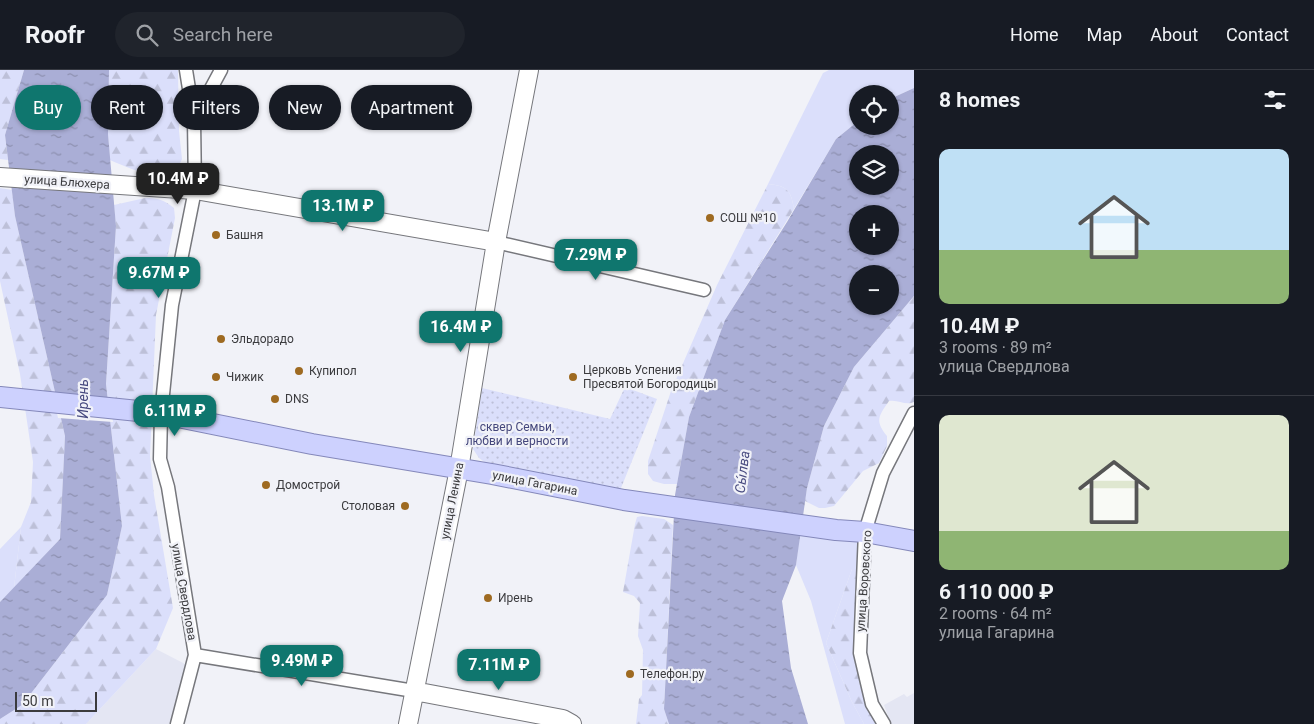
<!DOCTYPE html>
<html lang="en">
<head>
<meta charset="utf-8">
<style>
	body { margin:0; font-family:Roboto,sans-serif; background:#20242c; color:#f1f3f6; height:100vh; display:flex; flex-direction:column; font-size:19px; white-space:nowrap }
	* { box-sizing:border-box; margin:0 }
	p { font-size:16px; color:#9ea1a6 }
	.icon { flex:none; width:28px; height:28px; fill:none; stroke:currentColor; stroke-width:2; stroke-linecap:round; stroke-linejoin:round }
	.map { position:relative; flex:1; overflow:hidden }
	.details { display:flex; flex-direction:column; background:#171b24; width:400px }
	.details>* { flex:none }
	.hud { position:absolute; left:15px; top:15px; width:475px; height:45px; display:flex; gap:10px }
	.buttons { position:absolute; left:849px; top:15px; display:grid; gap:10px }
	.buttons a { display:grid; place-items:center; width:50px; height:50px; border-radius:50%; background:#171b24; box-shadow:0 1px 4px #0004; font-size:25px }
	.scale { position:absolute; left:15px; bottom:12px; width:82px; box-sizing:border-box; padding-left:5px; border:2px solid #3b3b3e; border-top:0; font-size:14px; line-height:18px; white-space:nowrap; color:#3b3b3e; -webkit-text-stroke:4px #f1f2f8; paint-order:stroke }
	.price { position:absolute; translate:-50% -42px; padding:0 11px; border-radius:10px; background:#0f766e; color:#fff; font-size:16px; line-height:32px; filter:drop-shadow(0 1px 2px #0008) }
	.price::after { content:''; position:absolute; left:50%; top:30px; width:15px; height:11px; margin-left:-8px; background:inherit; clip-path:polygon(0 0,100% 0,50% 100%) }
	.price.current { background:#222; color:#fff }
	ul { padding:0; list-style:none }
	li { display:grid; align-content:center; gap:10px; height:265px; padding:0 25px }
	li+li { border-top:1px solid #363941 }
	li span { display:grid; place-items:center; height:155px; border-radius:10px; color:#555 }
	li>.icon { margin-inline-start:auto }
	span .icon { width:90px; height:90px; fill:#fffc; stroke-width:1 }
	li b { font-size:21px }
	h2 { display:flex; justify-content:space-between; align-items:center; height:60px; padding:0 25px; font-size:21px }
	.tag { padding:0 18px; border-radius:22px; background:#171b24; box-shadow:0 1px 4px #0004; font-size:18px; line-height:45px }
	.tag.current { background:#0f766e; color:#fff }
	header { display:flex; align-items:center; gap:30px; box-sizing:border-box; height:70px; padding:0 25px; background:#171b24; border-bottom:1px solid #363941 }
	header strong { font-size:24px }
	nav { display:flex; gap:28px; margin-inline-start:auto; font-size:18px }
	.search { width:350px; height:45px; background:#20242c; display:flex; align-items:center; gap:12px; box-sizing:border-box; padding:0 18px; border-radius:28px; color:#9ea1a6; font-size:19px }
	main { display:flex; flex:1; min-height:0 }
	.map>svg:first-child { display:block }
	.built { fill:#e4e6f3 }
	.grass { fill:#dbdffb }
	.forest { fill:url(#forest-firs) }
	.park { fill:url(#park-dots) }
	.water { fill:url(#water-ripples); fill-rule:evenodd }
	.pier { fill:#f1f2f8 }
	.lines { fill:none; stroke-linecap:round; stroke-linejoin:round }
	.street-casing { stroke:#76777c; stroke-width:15 }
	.secondary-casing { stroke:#76777c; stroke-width:20 }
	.primary-casing { stroke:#8488ba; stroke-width:22 }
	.street { stroke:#fff; stroke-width:12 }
	.secondary { stroke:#fff; stroke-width:18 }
	.primary { stroke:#cdd1fe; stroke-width:20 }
	.poi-dot { fill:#9e6a21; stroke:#f1f2f8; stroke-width:2 }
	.labels { text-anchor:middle; stroke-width:4.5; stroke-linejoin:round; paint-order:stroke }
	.street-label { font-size:12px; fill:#3b3b3e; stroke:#f1f2f8 }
	.poi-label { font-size:12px; fill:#3b3b3e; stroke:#f1f2f8; text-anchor:start }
	.park-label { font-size:12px; fill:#45477c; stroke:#f1f2f8 }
	.water-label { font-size:14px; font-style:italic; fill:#484b80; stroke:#f1f2f8 }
</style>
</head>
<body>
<header>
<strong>Roofr</strong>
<div class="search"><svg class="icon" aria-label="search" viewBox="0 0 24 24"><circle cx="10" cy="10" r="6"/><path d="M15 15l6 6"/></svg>Search here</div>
<nav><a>Home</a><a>Map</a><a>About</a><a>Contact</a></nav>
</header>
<main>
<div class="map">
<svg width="914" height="654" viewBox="0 0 914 654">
	<defs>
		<pattern id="forest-firs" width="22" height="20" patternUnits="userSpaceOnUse" patternTransform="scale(1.25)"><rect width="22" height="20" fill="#dbdffb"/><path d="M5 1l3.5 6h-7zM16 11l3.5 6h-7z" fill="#bdc0d8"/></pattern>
		<pattern id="park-dots" width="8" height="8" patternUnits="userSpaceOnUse" patternTransform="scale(1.25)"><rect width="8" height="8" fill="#dbdffb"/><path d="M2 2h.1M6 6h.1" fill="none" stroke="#bdc0d8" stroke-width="1.8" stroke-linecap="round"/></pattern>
		<pattern id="water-ripples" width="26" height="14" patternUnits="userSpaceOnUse" patternTransform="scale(1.25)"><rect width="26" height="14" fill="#aaaed6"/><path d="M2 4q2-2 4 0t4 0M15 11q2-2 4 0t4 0" fill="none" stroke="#8c8faf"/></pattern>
	</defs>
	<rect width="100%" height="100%" fill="#f1f2f8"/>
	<path class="built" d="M156,579L187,595L172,654H86Z
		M914,623V654H891L884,635L904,624L907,627Z"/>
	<path class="grass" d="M829,0H914V18L890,29V24H858L857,52L836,69L794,139C791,120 787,116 768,114L823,3Z
		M21,457L14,518L0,532V479Z
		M800,462L862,467L861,501L852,499L826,573L852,632L864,654H845L811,531L796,495Z"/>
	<path class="forest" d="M0,0H24L5,65L8,90L0,89Z
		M109,0H178L179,61L182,89C180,93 177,100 173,102C156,111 126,97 110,90L108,64Z
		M768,114C787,116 791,120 794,139L725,250L689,347L677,414H664L653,411L648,404V391L671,321L717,215Z
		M0,118L12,120L15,146L65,366L60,469L14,518L21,457L31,432L33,392L20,304L0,211Z
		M145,128C158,128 164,130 174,138L175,148L156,245L150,386L154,425L173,538L156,579L86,654H0V649L22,635L107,525L122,456L106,314L116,156L114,135Z
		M914,226V332C905,336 898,329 889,331C878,347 875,351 887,366V376L879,393L863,401L834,436L825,438H819L805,431L807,418L824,356L854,297Z
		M642,446L664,449L673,455L664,639L669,654H636L639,629L642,625L643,580L638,566L640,533L634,526L623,522L635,454L637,447Z
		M857,498L856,586L882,654H864L852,632L826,573L852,499Z"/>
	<path class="park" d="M625,317L657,329L619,423L487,394L479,388L473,379L482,318L610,349Z"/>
	<path class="water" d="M24,0H109L108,64L116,156L106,314L122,456L107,525L22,635L0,649V532L60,469L65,366L15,146L5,65Z
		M914,18V226L854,297L824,356L807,418L796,495L782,531L791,598L808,654H669L664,639L675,425L689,347L725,250L787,152L836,69L857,52L858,56H890V29ZM858,84H890V116H858ZM858,144H890V176H858ZM858,204H890V236H858Z"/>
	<path class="pier" d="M53,325L110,328L113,352L58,348Z"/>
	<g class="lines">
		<defs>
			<path id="street" d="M194,50L221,0
				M496,172L704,220
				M195,585L414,621
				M177,654L195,585L168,417L160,389L161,344L172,235L195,120L194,50L186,0
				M884,654L872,634L860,583L865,462L883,403L914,343"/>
			<path id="secondary" d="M0,107L195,120L496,172
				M414,621L563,649L572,654
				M408,654L459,399L496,172L529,0"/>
			<path id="primary" d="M0,327L158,343L312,374L492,404L624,430L836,460L865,462L914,471"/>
		</defs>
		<use href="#street" class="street-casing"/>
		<use href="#secondary" class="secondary-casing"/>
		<use href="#primary" class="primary-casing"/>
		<use href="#street" class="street"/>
		<use href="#secondary" class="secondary"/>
		<use href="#primary" class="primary"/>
	</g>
	<g class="poi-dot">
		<circle cx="710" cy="148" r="5"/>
		<circle cx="216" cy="165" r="5"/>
		<circle cx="221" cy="269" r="5"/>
		<circle cx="299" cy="301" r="5"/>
		<circle cx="216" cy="307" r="5"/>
		<circle cx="573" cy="307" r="5"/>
		<circle cx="275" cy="329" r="5"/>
		<circle cx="266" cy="415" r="5"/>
		<circle cx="405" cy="436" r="5"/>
		<circle cx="488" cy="528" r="5"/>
		<circle cx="630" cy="604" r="5"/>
	</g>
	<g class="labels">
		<g class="street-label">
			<text transform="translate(67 112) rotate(4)" y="4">улица Блюхера</text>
			<text transform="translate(535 413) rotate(11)" y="4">улица Гагарина</text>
			<text transform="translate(452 431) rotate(-79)" y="4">улица Ленина</text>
			<text transform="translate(864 511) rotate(-86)" y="4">улица Воровского</text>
			<text transform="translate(184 522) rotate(80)" y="4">улица Свердлова</text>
		</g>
		<g class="poi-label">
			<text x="720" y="152">СОШ №10</text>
			<text x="226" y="169">Башня</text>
			<text x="231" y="273">Эльдорадо</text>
			<text x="583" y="304">Церковь Успения<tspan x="583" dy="14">Пресвятой Богородицы</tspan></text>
			<text x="309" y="305">Купипол</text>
			<text x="226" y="311">Чижик</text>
			<text x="285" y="333">DNS</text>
			<text x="276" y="419">Домострой</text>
			<text x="395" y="440" text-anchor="end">Столовая</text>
			<text x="498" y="532">Ирень</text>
			<text x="640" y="608">Телефон.ру</text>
		</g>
		<g class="park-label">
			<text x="517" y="361">сквер Семьи,<tspan x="517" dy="14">любви и верности</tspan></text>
		</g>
		<g class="water-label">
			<text transform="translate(83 329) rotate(-90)" y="5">Ирень</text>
			<text transform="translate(742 402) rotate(-83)" y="5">Сы́лва</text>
		</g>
	</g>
</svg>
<div class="buttons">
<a><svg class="icon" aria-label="locate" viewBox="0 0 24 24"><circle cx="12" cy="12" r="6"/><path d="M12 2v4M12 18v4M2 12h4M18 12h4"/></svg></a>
<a><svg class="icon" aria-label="layers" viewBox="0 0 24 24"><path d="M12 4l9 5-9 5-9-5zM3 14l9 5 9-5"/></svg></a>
<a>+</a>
<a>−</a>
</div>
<div class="scale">50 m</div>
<b class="price current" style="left:178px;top:135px">10.4M ₽</b>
<b class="price" style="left:343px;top:162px">13.1M ₽</b>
<b class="price" style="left:596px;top:211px">7.29M ₽</b>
<b class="price" style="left:159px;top:229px">9.67M ₽</b>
<b class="price" style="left:461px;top:283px">16.4M ₽</b>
<b class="price" style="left:175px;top:367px">6.11M ₽</b>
<b class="price" style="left:302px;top:617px">9.49M ₽</b>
<b class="price" style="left:499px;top:621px">7.11M ₽</b>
<div class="hud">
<a class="tag current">Buy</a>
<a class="tag">Rent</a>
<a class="tag">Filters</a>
<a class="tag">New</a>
<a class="tag">Apartment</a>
</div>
</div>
<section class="details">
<h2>8 homes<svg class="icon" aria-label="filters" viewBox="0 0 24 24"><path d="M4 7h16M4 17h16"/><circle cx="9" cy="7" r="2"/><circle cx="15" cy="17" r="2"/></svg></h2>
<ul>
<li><span style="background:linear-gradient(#bfe0f5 65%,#8fb573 0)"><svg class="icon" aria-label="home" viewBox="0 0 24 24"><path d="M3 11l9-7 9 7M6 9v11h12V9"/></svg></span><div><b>10.4M ₽</b><p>3 rooms · 89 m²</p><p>улица Свердлова</p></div></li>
<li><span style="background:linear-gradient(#dfe7d0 75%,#8fb573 0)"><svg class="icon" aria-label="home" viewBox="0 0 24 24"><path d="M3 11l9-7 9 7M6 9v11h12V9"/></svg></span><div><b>6 110 000 ₽</b><p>2 rooms · 64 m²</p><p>улица Гагарина</p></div></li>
</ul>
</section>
</main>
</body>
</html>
